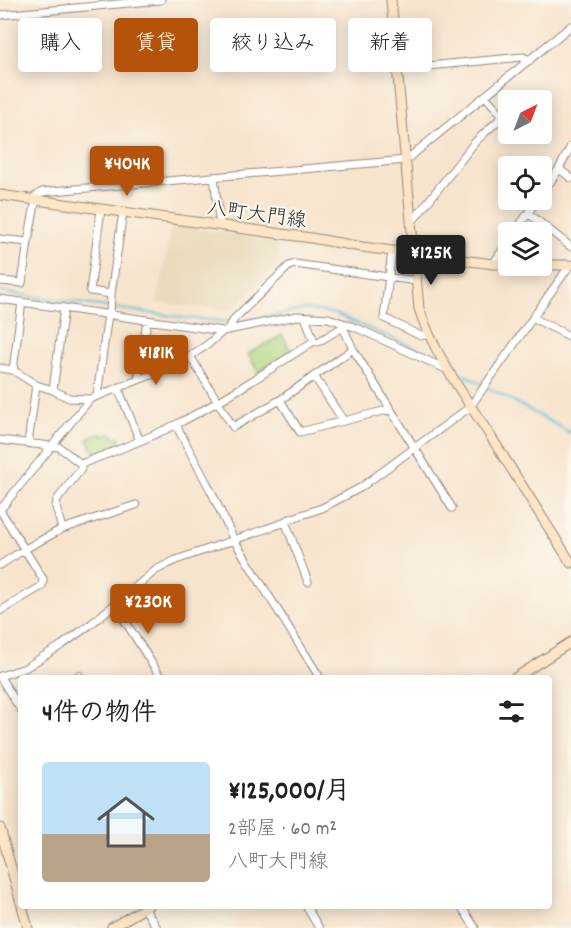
<!DOCTYPE html>
<html lang="ja">
<head>
<meta charset="utf-8">
<style>
	body { margin:0; font-family:Dekko,"Klee One",sans-serif; background:#f6f6f6; color:#202124; height:100vh; display:flex; flex-direction:column; font-size:22px; white-space:nowrap }
	* { box-sizing:border-box; margin:0 }
	p { font-size:20px; color:#757577 }
	.icon { flex:none; width:33px; height:33px; fill:none; stroke:currentColor; stroke-width:2; stroke-linecap:round; stroke-linejoin:round }
	.map { position:relative; flex:1; overflow:hidden }
	.sheet { position:absolute; left:18px; top:675px; width:534px; height:234px; display:flex; flex-direction:column; background:#fff; border-radius:6px; box-shadow:0 3px 15px #0003 }
	.sheet>* { flex:none }
	.hud { position:absolute; left:18px; top:18px; width:536px; height:54px; display:flex; gap:12px }
	.needle { width:39px; rotate:42deg }
	.buttons { position:absolute; left:498px; top:90px; display:grid; gap:12px }
	.buttons a { display:grid; place-items:center; width:54px; height:54px; border-radius:6px; background:#fff; box-shadow:0 3px 15px #0003; font-size:30px }
	.price { position:absolute; translate:-50% -51px; padding:0 14px; border-radius:6px; background:#b45309; color:#fff; font-size:20px; line-height:39px; filter:drop-shadow(0 2px 3px #0008) }
	.price::after { content:''; position:absolute; left:50%; top:36px; width:18px; height:14px; margin-left:-9px; background:inherit; clip-path:polygon(0 0,100% 0,50% 100%) }
	.price.on { background:#222; color:#fff }
	ul { padding:0; list-style:none }
	li { display:flex; align-items:center; gap:18px; height:150px; padding:0 24px }
	li+li { border-top:2px solid #e0e0e0 }
	li span { display:grid; place-items:center; flex:none; width:168px; height:120px; border-radius:6px; color:#555 }
	li>.icon { margin-inline-start:auto }
	span .icon { width:72px; height:72px; fill:#fffc; stroke-width:1 }
	li b { font-size:26px }
	h2 { display:flex; justify-content:space-between; align-items:center; height:72px; padding:0 24px; font-size:26px }
	.tag { padding:0 21px; border-radius:6px; background:#fff; box-shadow:0 3px 15px #0003; font-size:21px; line-height:54px }
	.tag.on { background:#b45309; color:#fff }
	.map>svg:first-child { display:block }
	.built { fill:#e8d9ba }
	.green { fill:#add580; stroke:#6c8056; stroke-width:1.5 }
	.lines { fill:none; stroke-linecap:round; stroke-linejoin:round }
	.stream { stroke:#59bfd6; stroke-width:2 }
	.street-casing { stroke:#91887c; stroke-width:9 }
	.secondary-casing { stroke:#91887c; stroke-width:11 }
	.street { stroke:#fff; stroke-width:7 }
	.secondary { stroke:#fde5c5; stroke-width:9 }
	.labels { text-anchor:middle; stroke-width:4.5; stroke-linejoin:round; paint-order:stroke }
	.street-label { font-size:20px; fill:#2b2b2b; stroke:#fbf7ec }
</style>
</head>
<body>
<div class="map">
<svg width="571" height="928" viewBox="0 0 571 928">
	<rect width="100%" height="100%" fill="#fbf7ec"/>
	<filter id="ink" filterUnits="userSpaceOnUse"><feTurbulence type="fractalNoise" baseFrequency=".0167" numOctaves="2"/><feDisplacementMap in="SourceGraphic" scale="12" xChannelSelector="R" yChannelSelector="G"/><feConvolveMatrix kernelMatrix="1 2 1 2 8 2 1 2 1" color-interpolation-filters="sRGB"/></filter>
	<filter id="wash" filterUnits="userSpaceOnUse"><feTurbulence type="fractalNoise" baseFrequency=".008" numOctaves="4" result="noise"/><feDisplacementMap in="SourceGraphic" scale="24" xChannelSelector="R" yChannelSelector="G"/><feGaussianBlur stdDeviation="1.35" result="paint"/><feColorMatrix in="noise" values="0 0 0 0 0 0 0 0 0 0 0 0 0 0 0 0 0 1.4 0 .05"/><feComposite in="paint" operator="in"/></filter>
	<g filter="url(#wash)">
		<rect width="100%" height="100%" fill="#f7e4cd"/>
		<path class="built" d="M172,225L278,241L277,267L232,310L157,303Z"/>
		<path class="green" d="M282,335L292,353L258,372L248,354Z
			M101,433L102,436L112,433L115,438L119,437L123,445L94,453L88,439Z"/>
		<g class="lines">
			<path class="stream" d="M0,292L186,318L229,322
				M235,323L307,309L335,314L420,350L439,360
				M449,366L571,433"/>
		</g>
	</g>
	<g filter="url(#ink)">
		<g class="lines">
			<defs>
				<path id="street" d="M0,15L161,0
					M397,69L523,57L530,60
					M559,169L571,178
					M214,177L220,226
					M542,194L559,169L571,146
					M33,198L42,192L406,160L571,26
					M101,209L90,291L111,294L123,212
					M528,213L571,247
					M412,222L475,142L503,116L485,96
					M515,232L537,200
					M0,239L28,242L22,283L0,281
					M28,242L36,199
					M392,251L384,318L421,336L429,334
					M493,264L508,242
					M0,299L223,331L207,345L176,365L90,399
					M110,314L111,294
					M305,317L314,341
					M533,318L571,337
					M342,325L353,349L452,508
					M227,330L235,318L289,266L295,264L417,281
					M223,331L297,316L328,318L357,328L448,370
					M190,356L233,427L280,400L353,349
					M0,368L13,370L36,385L53,390L69,398L90,399L0,510
					M13,370L22,302
					M314,376L343,420
					M138,380L147,320
					M118,388L140,441
					M53,390L64,308
					M97,396L108,314
					M280,400L300,432L391,409
					M176,425L212,493L234,540L320,678
					M0,440L59,447L81,464C113,452 145,440 175,425C223,401 269,370 314,341L318,342L343,327
					M28,443L36,385
					M0,510L43,579L42,586L0,611
					M285,521L308,582
					M62,529L56,507L57,500L81,469V464
					M0,565L25,549L62,529L136,505
					M115,605L161,678
					M79,675L80,678
					M0,676L25,668L62,645L91,624L156,570L176,560L283,523L287,520L322,508L360,488L470,407L570,265
					M0,677L21,710
					M143,906L157,928
					M306,906L319,928
					M461,906L475,928"/>
				<path id="secondary" d="M391,0L419,309C435,356 465,397 493,440C519,481 545,522 571,563
					M0,195L311,238L362,247L493,264H508
					M542,265H571
					M515,678L571,642
					M0,828L21,903
					M22,906L28,928
					M111,928L148,906"/>
			</defs>
			<use href="#street" class="street-casing"/>
			<use href="#secondary" class="secondary-casing"/>
			<use href="#street" class="street"/>
			<use href="#secondary" class="secondary"/>
		</g>
	</g>
	<g class="labels">
		<g class="street-label">
			<text transform="translate(257 213) rotate(8)" y="7">八町大門線</text>
		</g>
	</g>
</svg>
<div class="buttons">
<a><svg class="needle" viewBox="-14 -14 28 28"><path d="M0-13l5 13h-10z" fill="#e53935"/><path d="M0 13l5-13h-10z" fill="#757577"/></svg></a>
<a><svg class="icon" aria-label="locate" viewBox="0 0 24 24"><circle cx="12" cy="12" r="6"/><path d="M12 2v4M12 18v4M2 12h4M18 12h4"/></svg></a>
<a><svg class="icon" aria-label="layers" viewBox="0 0 24 24"><path d="M12 4l9 5-9 5-9-5zM3 14l9 5 9-5"/></svg></a>
</div>
<b class="price" style="left:127px;top:197px">¥404K</b>
<b class="price on" style="left:431px;top:286px">¥125K</b>
<b class="price" style="left:156px;top:386px">¥181K</b>
<b class="price" style="left:148px;top:635px">¥230K</b>
<div class="hud">
<a class="tag">購入</a>
<a class="tag on">賃貸</a>
<a class="tag">絞り込み</a>
<a class="tag">新着</a>
</div>
<section class="sheet">
<h2>4件の物件<svg class="icon" aria-label="filters" viewBox="0 0 24 24"><path d="M4 7h16M4 17h16"/><circle cx="9" cy="7" r="2"/><circle cx="15" cy="17" r="2"/></svg></h2>
<ul>
<li><span style="background:linear-gradient(#bfe0f5 60%,#b9a48a 0)"><svg class="icon" aria-label="home" viewBox="0 0 24 24"><path d="M3 11l9-7 9 7M6 9v11h12V9"/></svg></span><div><b>¥125,000/月</b><p>2部屋 · 60 m²</p><p>八町大門線</p></div></li>
</ul>
</section>
</div>
</body>
</html>
